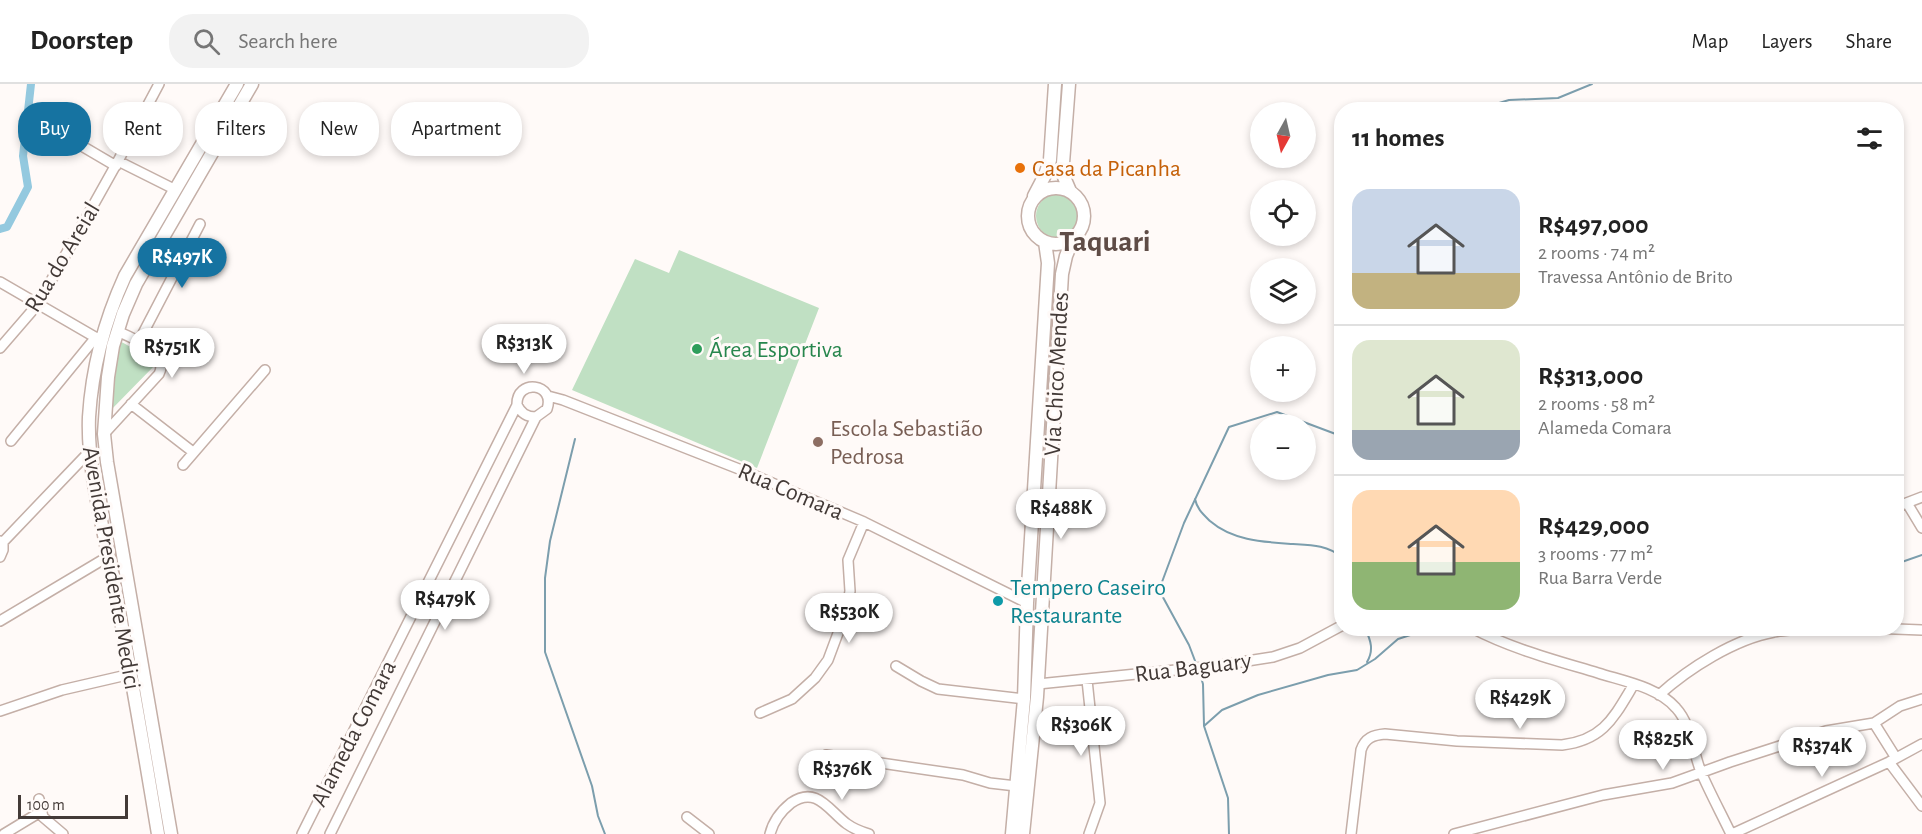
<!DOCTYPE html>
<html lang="en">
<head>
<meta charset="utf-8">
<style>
	body { margin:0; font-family:"Alegreya Sans",sans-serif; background:#f2f2f2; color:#222; height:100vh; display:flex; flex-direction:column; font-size:22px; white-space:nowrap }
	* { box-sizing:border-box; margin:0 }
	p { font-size:20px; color:#767676 }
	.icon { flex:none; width:33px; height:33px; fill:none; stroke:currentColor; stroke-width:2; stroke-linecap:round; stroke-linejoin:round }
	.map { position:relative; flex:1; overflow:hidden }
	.side { position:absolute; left:1334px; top:18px; width:570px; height:534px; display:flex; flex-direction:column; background:#fff; border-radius:24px; box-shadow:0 3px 9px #0003 }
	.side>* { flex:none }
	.top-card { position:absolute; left:18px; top:18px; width:570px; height:54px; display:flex; gap:12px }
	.needle { width:39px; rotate:188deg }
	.tools { position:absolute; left:1250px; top:18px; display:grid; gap:12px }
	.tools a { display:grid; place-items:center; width:66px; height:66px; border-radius:50%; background:#fff; box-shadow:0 3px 9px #0003; font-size:30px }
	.scale { position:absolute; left:18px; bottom:15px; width:110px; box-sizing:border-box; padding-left:6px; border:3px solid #433a37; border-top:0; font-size:16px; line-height:21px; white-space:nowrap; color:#433a37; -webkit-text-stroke:4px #fffaf8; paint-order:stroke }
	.price { position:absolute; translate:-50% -51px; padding:0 14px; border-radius:21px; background:#fff; color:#222; font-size:20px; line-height:39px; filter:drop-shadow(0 2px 3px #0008) }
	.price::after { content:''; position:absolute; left:50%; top:36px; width:18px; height:14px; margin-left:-9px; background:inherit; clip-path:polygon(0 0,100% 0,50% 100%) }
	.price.on { background:#1673a1; color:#fff }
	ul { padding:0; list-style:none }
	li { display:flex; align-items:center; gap:18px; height:150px; padding:0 18px }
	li+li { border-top:2px solid #e0e0e0 }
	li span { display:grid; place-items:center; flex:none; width:168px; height:120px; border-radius:18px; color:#555 }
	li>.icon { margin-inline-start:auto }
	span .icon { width:72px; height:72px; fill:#fffc; stroke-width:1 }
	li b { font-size:26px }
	h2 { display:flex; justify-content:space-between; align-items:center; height:72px; padding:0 18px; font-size:26px }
	.pill { padding:0 21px; border-radius:24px; background:#fff; box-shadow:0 3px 9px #0003; font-size:21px; line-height:54px }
	.pill.on { background:#1673a1; color:#fff }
	header { display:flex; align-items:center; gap:36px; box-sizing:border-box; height:84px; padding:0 30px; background:#fff; border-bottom:2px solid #e0e0e0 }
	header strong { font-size:28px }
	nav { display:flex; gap:33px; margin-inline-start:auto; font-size:21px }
	.search { width:420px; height:54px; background:#f2f2f2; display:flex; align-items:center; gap:15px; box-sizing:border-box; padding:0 21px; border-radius:24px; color:#767676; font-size:22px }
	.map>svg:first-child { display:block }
	.green { fill:#c0e0c3 }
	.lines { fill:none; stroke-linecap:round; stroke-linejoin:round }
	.stream { stroke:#7c9ead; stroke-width:2 }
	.canal { stroke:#94c9df; stroke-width:8 }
	.minor-casing { stroke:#c4afa7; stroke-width:12 }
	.major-casing { stroke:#c4afa7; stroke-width:15 }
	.minor { stroke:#fff; stroke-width:9 }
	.major { stroke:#fff; stroke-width:12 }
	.food-dot { fill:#e8710a; stroke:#fffaf8; stroke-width:2 }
	.leisure-dot { fill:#2e9e5b; stroke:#fffaf8; stroke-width:2 }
	.education-dot { fill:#8d6e63; stroke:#fffaf8; stroke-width:2 }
	.culture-dot { fill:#0f9aa8; stroke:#fffaf8; stroke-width:2 }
	.labels { text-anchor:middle; stroke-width:6; stroke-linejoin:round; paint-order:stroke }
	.food-label { font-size:24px; fill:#c56008; stroke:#fffaf8; text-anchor:start }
	.street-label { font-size:24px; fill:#433a37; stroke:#fffaf8 }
	.leisure-label { font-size:24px; fill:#27864d; stroke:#fffaf8; text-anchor:start }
	.education-label { font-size:24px; fill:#785e54; stroke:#fffaf8; text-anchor:start }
	.culture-label { font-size:24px; fill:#0d838f; stroke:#fffaf8; text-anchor:start }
	.district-label { font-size:30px; font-weight:bold; fill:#5f4c46; stroke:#fffaf8 }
</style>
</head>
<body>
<header>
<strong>Doorstep</strong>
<div class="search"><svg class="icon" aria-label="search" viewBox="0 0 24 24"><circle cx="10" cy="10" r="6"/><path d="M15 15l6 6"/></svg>Search here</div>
<nav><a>Map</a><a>Layers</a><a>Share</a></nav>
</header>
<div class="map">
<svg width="1922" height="750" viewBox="0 0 1922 750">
	<rect width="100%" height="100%" fill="#fffaf8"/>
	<path class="green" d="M1036 132a23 23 0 1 1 46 0a23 23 0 1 1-46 0Z
		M679,166L819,224L757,384L572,306L635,175L669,189Z
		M118,256L154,276L156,280L110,327Z"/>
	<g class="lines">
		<path class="stream" d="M1476,26L1509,16L1558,14L1592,0
			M575,355L550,457L545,494V568L592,702L598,732L605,750
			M1195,415C1197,425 1203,430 1210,437C1233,457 1265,458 1293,460C1310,461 1328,461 1341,473
			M1896,480L1922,471
			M1365,544C1371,557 1374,566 1367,578
			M1460,544L1470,545
			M1197,582L1189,561L1159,506L1184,439L1229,343L1277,328L1341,352
			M1199,587L1203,600L1204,642L1228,714L1229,750
			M1204,642L1222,626L1258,611L1328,591L1357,586L1375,575L1398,555L1432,544"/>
		<path class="canal" d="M0,145L7,143L28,103L23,72L31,0"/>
		<defs>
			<path id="minor" d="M41,38L116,82
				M118,77L176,106
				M0,198L100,256
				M139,257L200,140
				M0,264L38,220L118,77L159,0
				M548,312L563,316L744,387L864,438L1027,519
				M131,320L193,368
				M517,321C521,329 526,333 536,333
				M104,350L159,290C170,269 133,254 117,247
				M11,357L96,253
				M183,381L265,286
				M1907,419L1922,444
				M1896,423L1922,413
				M0,457L3,458L90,367
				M0,473L3,466V458
				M0,537L109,472
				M1472,544C1512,565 1555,576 1598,589C1623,597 1658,603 1676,624C1691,640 1693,668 1701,688C1710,709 1721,729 1731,750
				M1870,544L1922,546
				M896,582L921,597L938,605L1024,615
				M1087,596L1100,719L1089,750
				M1038,600L1215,582L1273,573L1300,564L1341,542
				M1659,611C1689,584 1735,555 1774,548C1788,545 1803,545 1817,544
				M0,627L62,606L131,590
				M760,629L792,615L815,594L828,576L847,525L850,507L848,476L864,438
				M1874,639L1896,674
				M826,671L963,691L990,699L1016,702
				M1889,678L1922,722
				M39,715L43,733L63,750
				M687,733L709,750
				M4,750L42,727
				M302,750L517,321C516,294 556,299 547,325L536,333L330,750
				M770,750C773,738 781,727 791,719C817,701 829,727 847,740C854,745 862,748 869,750
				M1351,750L1361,666C1365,654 1373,651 1385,650L1457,657L1562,661C1604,656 1614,633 1634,600
				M1454,750L1603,711L1672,699L1730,678L1826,647L1874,639L1900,622L1922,615
				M1732,750L1889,678L1922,660"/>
			<path id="major" d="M1069,0L1063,79L1064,93L1070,107
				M1028 132a28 28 0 1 1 56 0a28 28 0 1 1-56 0Z
				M1034,112L1045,91L1050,76L1055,0
				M158,750C144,665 129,579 113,494C103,442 87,386 89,333C92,284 105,236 125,192L237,0
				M171,750L107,378L104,350L108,293L113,262L123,230L136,200L252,0
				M1012,750L1024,615L1027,519L1048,179L1045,158
				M1023,750L1037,613L1062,190L1066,172L1073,155"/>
		</defs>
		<use href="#minor" class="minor-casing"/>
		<use href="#major" class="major-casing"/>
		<use href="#minor" class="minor"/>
		<use href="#major" class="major"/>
	</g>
	<circle class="food-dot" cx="1020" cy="84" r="6"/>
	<circle class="leisure-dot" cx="697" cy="265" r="6"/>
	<circle class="education-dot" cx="818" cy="358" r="6"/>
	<circle class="culture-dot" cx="998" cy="517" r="6"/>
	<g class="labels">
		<g class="food-label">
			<text x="1032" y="92">Casa da Picanha</text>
		</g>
		<g class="street-label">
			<text transform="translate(62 173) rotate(-59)" y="8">Rua do Areial</text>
			<text transform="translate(1056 290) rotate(-87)" y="8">Via Chico Mendes</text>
			<text transform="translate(791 407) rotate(23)" y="8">Rua Comara</text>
			<text transform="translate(112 484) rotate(80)" y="8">Avenida Presidente Medici</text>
			<text transform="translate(1193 583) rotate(-7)" y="8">Rua Baguary</text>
			<text transform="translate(353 649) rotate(-63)" y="8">Alameda Comara</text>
		</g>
		<g class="leisure-label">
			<text x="709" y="273">Área Esportiva</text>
		</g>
		<g class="education-label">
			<text x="830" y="352">Escola Sebastião<tspan x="830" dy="28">Pedrosa</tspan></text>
		</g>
		<g class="culture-label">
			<text x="1010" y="511">Tempero Caseiro<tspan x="1010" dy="28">Restaurante</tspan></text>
		</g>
		<g class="district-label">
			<text x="1105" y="167">Taquari</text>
		</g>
	</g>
</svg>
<div class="tools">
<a><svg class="needle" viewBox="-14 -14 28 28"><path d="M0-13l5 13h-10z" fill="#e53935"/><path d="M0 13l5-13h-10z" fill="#767676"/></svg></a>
<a><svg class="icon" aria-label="locate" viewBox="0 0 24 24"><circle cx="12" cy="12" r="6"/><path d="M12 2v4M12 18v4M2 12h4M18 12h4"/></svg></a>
<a><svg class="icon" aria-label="layers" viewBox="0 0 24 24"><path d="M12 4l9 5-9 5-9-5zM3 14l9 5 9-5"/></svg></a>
<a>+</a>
<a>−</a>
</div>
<div class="scale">100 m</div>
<b class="price on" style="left:182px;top:205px">R$497K</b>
<b class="price" style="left:524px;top:291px">R$313K</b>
<b class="price" style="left:172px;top:295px">R$751K</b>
<b class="price" style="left:1061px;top:456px">R$488K</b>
<b class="price" style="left:445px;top:547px">R$479K</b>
<b class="price" style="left:849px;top:560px">R$530K</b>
<b class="price" style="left:1520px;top:646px">R$429K</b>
<b class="price" style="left:1081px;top:673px">R$306K</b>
<b class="price" style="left:1663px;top:687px">R$825K</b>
<b class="price" style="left:1822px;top:694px">R$374K</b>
<b class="price" style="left:842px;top:717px">R$376K</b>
<div class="top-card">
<a class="pill on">Buy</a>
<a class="pill">Rent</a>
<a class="pill">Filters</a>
<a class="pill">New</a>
<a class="pill">Apartment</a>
</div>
<section class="side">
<h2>11 homes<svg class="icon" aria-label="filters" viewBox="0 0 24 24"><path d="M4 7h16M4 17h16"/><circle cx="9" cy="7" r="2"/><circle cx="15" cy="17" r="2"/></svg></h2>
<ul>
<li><span style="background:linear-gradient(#c9d6e8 70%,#c2b280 0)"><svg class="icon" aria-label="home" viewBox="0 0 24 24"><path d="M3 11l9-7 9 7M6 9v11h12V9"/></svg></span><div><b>R$497,000</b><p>2 rooms · 74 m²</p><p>Travessa Antônio de Brito</p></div></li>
<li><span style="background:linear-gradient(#dfe7d0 75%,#9aa5b1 0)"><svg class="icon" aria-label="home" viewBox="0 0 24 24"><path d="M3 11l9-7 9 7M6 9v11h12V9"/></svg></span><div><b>R$313,000</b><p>2 rooms · 58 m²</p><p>Alameda Comara</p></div></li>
<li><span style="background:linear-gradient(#ffd9b3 60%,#8fb573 0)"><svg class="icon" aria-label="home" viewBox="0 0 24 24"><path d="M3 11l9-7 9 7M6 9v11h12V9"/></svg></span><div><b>R$429,000</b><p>3 rooms · 77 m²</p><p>Rua Barra Verde</p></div></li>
</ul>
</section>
</div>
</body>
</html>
